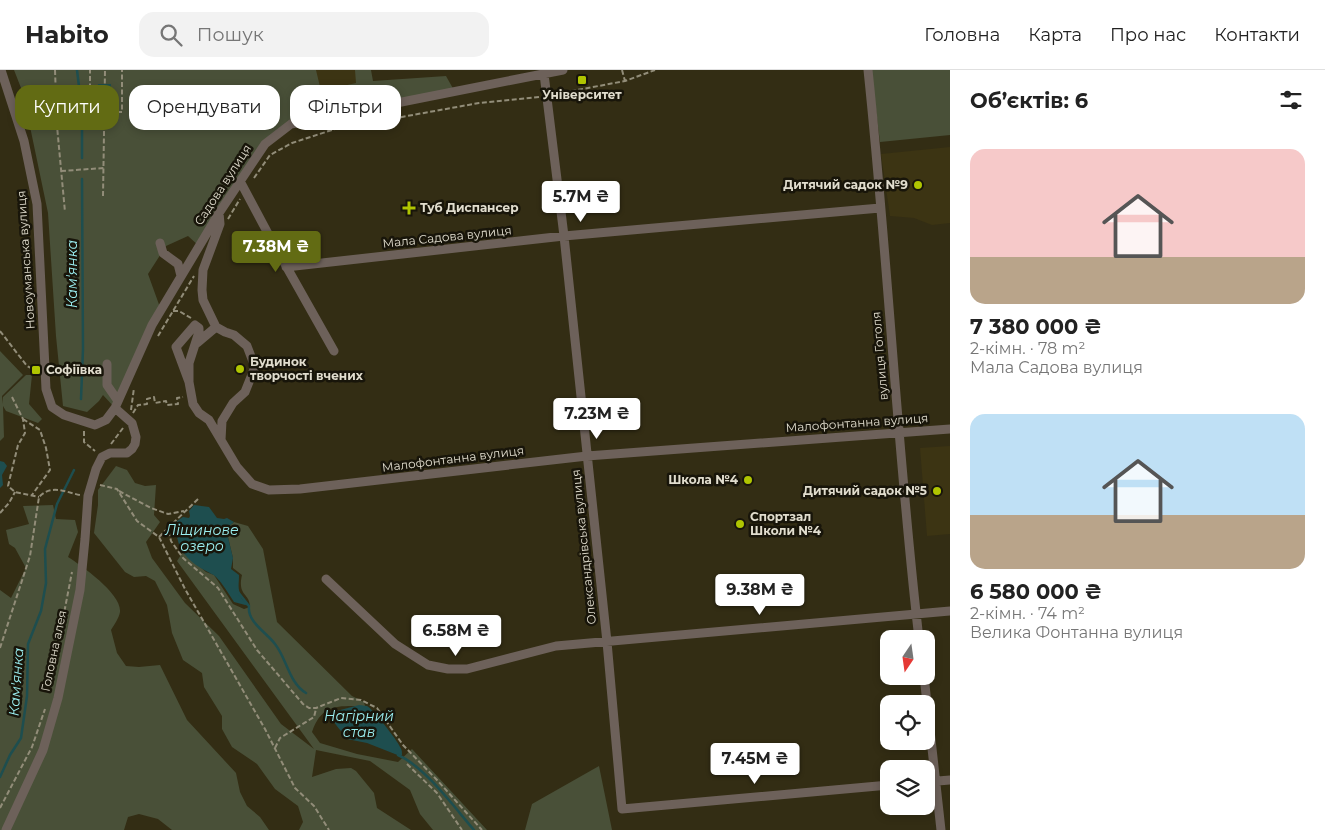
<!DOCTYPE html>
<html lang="uk">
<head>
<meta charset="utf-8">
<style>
	body { margin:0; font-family:Montserrat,sans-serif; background:#f2f2f2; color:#222; height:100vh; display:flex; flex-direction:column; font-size:19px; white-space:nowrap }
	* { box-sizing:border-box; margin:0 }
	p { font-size:16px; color:#767676 }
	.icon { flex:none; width:28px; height:28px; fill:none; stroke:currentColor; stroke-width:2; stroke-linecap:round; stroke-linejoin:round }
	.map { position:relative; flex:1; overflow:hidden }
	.side { display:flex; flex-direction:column; background:#fff; width:375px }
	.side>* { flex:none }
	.top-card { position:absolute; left:15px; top:15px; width:475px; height:45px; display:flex; gap:10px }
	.needle { width:32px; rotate:193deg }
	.controls { position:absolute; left:880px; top:560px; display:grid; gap:10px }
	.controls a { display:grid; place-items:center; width:55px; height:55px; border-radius:10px; background:#fff; box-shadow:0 2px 8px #0003; font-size:25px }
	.price { position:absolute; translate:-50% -42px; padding:0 11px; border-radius:5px; background:#fff; color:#222; font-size:16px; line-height:32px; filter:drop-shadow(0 1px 2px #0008) }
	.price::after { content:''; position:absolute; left:50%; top:30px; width:15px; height:11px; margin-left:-8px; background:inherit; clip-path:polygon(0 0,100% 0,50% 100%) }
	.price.on { background:#626b13; color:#fff }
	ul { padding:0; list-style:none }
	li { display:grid; align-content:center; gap:10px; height:265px; padding:0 20px }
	li span { display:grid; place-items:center; height:155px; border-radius:15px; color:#555 }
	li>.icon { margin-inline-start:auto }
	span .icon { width:90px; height:90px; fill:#fffc; stroke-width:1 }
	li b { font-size:21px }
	h2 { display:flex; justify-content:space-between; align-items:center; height:60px; padding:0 20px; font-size:21px }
	.pill { padding:0 18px; border-radius:15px; background:#fff; box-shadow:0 2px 8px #0003; font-size:18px; line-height:45px }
	.pill.on { background:#626b13; color:#fff }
	header { display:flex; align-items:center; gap:30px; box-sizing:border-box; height:70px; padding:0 25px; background:#fff; border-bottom:1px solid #e0e0e0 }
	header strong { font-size:24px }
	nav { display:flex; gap:28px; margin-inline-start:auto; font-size:18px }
	.search { width:350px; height:45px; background:#f2f2f2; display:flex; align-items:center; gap:12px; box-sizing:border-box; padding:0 18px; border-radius:15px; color:#767676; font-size:19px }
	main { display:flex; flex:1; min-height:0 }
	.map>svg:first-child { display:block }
	.built { fill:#3c3413 }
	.green { fill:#495038 }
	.water { fill:#1e4e4f }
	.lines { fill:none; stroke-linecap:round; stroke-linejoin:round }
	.stream { stroke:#1e4e4f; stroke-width:2.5 }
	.path { stroke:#928d79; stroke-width:2; stroke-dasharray:5 2.5; stroke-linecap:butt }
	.minor { stroke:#6d615a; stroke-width:9 }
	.poi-dot { fill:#b0c501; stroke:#18150a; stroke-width:2 }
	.labels { text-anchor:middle; stroke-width:5; stroke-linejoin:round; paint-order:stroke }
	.poi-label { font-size:12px; font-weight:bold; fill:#e1ddce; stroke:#18150a; text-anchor:start }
	.street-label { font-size:12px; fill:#e1ddce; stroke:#18150a }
	.water-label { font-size:14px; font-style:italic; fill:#9beff1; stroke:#18150a }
</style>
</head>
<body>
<header>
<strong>Habito</strong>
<div class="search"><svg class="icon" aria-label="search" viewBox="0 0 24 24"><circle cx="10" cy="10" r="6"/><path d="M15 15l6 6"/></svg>Пошук</div>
<nav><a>Головна</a><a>Карта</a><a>Про нас</a><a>Контакти</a></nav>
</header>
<main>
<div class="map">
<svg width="950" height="760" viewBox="0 0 950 760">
	<rect width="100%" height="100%" fill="#332d14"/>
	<path class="built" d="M270,0H364L367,22L276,31Z
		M950,77V153L932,155L914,148L890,146L881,84Z
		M950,376V464L927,466L920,378Z"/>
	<path class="green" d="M14,0H316L321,21L356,13L355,0H371L373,11L446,6L455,22L291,54L265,74L199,176L188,166L166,176L148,204L161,240L115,338L103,325L99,331L87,342L63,336L56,266L48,143L23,23Z
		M871,0H950V65L880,72Z
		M0,281L23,305L2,326L3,334V327L26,305H32L29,334L42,349L38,353L6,341L3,336L4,367L0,371Z
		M116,396L127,400L135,413L145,416L156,415L154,445L160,452L146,472L152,488L185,533L219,566L281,654L314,679L177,491L183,482L206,502L214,505L233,534L244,539L250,537C250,523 237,526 242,505L233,498V488L226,459L234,452L248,456L263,479L277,552L352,626L364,632L365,636C338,636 322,633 312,662L320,673L357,684L398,692L412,679L487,760H433L420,744L410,720L370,691L316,680L312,707L336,699L351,698L356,701L374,723L377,738L411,760H299L303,752L298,736L275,719L257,694L232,677L222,659V646L204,617L202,603L183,590L172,563L167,535L155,511L146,506L134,507L125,502L94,463L98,435V420Z
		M53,435L56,449L75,450L78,462L68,487C82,496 122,524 120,542C119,548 114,555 111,560L117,583L126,596L139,597L160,595L187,650L236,703L240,722L247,736L260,747L269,760H172L158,749L139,744L128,747L124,760H0V520L11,528L26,498L15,478L9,474L6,460L29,454L23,436Z
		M599,696L612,760H525L532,734Z"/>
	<path class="water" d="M98,14H111L110,29H97Z
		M0,391L4,392L7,396L2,405L3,415L0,418Z
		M194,435L209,437L217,448L224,449L227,448L234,452L226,459L233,488L231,499L239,505C239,516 237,517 242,529L247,532L249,536L234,532C228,523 223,514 216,507C213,504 209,503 206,501C184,489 174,475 177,451L183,447L189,448L190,446L189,441Z
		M359,635C360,635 366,636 367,636C372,638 398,671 400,677C402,680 402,681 402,685L400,686L367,673L347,669C341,660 333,653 329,643Z"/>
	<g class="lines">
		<path class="stream" d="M77,0L82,41V88
			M81,329L83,279L82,109
			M238,522L249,536C247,552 266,562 275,574C287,589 289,613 306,623
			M398,685C425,697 454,737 474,760
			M0,707L10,685L21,668L27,626L28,574L41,541L46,513L45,479L57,434L74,400"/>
		<path class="path" d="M55,0L57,56L65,142
			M622,0L625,11
			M556,24L625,11L655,0
			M57,41L122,42V0
			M90,41V0
			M61,101L104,98
			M254,108L270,85L292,73L335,59L479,33L539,27
			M103,126L105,0
			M228,149L240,129
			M173,241H179L191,248
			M0,261L27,296L33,299
			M158,266L194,206
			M12,327L23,349L25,363L18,375L8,416L15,422L39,427
			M131,340L134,318
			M133,343L138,335L147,334V329L154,327L155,333L166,331L167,335L178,334L177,328L183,327
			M23,349L40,360L46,378L50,400L32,425
			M84,361V372L95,381
			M111,374L123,358
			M100,415L117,419L137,451L159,467L185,519L265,659L295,718L314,736L329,760
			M119,421L151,438L168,444L184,441
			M198,429L168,458L171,471L183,488L218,518L257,580L303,634L309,638H316L341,628L361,630L377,638L403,675L437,710L482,760
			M0,443L9,433L15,422
			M159,467L168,458
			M0,578L30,486L39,427C51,414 65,422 80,425
			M53,600L72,502
			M275,678L280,668L314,647L316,639
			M407,694L437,723L462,760
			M0,738L32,677L45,639"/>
		<path class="minor" d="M1,0L24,71L37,134L46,319L52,337L64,345L95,355L106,350L115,338L152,255L219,143L265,74L291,54L563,0
			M868,0C888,189 897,380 919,569
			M544,4L564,166L607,572L622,739L889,715
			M240,111L272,171L334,281
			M219,143L220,154L203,200L202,220L203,230L216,257L225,262L234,265L247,276L255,297L245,322L233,333L222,351L221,370
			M160,173L163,183L178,194L181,206
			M286,197L564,166L880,138
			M197,273L216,257
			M107,294V315L118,331
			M189,312V293L199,262V258L195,255L176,277L189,312L193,334L199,343L209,350L237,397L252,414L269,420L300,419L587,386L950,359
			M326,509L395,574L428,595L448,599H467L556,576L950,541
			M924,606L941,760
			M926,712L950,710
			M6,760L43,680L58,628L80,520L85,469L88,426L96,399L102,387L110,383H127L132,379L135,374L136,367L132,353L115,338"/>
	</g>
	<g class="poi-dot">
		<rect x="577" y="5" width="10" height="10" rx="2.5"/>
		<circle cx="918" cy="115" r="5"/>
		<path d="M406.5 130.5h5v5h5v5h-5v5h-5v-5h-5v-5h5z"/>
		<circle cx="240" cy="299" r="5"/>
		<rect x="31" y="295" width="10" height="10" rx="2.5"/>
		<circle cx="748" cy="410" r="5"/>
		<circle cx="937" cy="421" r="5"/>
		<circle cx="740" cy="454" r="5"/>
	</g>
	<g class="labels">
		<g class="poi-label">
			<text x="582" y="29" text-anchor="middle">Університет</text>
			<text x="908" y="119" text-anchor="end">Дитячий садок №9</text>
			<text x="420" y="142">Туб Диспансер</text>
			<text x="250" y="296">Будинок<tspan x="250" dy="14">творчості вчених</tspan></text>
			<text x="46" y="304">Софіївка</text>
			<text x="738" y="414" text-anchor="end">Школа №4</text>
			<text x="927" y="425" text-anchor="end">Дитячий садок №5</text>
			<text x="750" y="451">Спортзал<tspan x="750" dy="14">Школи №4</tspan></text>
		</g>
		<g class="street-label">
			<text transform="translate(223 115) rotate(-57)" y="4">Садова вулиця</text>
			<text transform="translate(447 167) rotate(-6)" y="4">Мала Садова вулиця</text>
			<text transform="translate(26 190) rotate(-94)" y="4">Новоуманська вулиця</text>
			<text transform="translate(880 286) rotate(-95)" y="4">вулиця Гоголя</text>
			<text transform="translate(857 353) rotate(-4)" y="4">Малофонтанна вулиця</text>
			<text transform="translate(453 389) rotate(-7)" y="4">Малофонтанна вулиця</text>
			<text transform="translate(584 477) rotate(-96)" y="4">Олександрівська вулиця</text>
			<text transform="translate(54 581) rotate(-78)" y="4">Головна алея</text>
		</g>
		<g class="water-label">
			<text transform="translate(72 204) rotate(-90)" y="5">Кам'янка</text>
			<text x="202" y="465">Ліщинове<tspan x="202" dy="16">озеро</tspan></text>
			<text transform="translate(16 612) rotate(-86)" y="5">Кам'янка</text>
			<text x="359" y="651">Нагірний<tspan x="359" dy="16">став</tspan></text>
		</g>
	</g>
</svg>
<div class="controls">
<a><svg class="needle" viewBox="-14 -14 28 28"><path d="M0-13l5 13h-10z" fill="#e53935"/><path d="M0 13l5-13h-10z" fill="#767676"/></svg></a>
<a><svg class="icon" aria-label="locate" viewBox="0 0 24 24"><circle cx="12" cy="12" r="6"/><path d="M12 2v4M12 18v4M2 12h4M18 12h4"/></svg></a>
<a><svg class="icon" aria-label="layers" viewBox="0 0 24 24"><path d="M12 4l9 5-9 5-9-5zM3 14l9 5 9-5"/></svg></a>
</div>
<b class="price" style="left:581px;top:153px">5.7M ₴</b>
<b class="price on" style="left:276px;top:203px">7.38M ₴</b>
<b class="price" style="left:597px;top:370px">7.23M ₴</b>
<b class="price" style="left:760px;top:546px">9.38M ₴</b>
<b class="price" style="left:456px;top:587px">6.58M ₴</b>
<b class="price" style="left:755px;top:715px">7.45M ₴</b>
<div class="top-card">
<a class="pill on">Купити</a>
<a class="pill">Орендувати</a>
<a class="pill">Фільтри</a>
</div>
</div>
<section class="side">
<h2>Об’єктів: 6<svg class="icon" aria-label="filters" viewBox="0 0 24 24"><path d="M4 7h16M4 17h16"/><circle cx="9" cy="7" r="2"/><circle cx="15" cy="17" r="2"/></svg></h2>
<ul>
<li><span style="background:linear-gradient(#f6c9c9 70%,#b9a48a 0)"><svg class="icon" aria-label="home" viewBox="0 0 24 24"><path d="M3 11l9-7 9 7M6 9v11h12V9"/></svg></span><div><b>7 380 000 ₴</b><p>2-кімн. · 78 m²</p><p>Мала Садова вулиця</p></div></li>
<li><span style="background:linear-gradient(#bfe0f5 65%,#b9a48a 0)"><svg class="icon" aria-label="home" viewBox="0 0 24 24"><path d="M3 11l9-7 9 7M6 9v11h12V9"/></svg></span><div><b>6 580 000 ₴</b><p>2-кімн. · 74 m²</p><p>Велика Фонтанна вулиця</p></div></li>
</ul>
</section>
</main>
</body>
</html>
